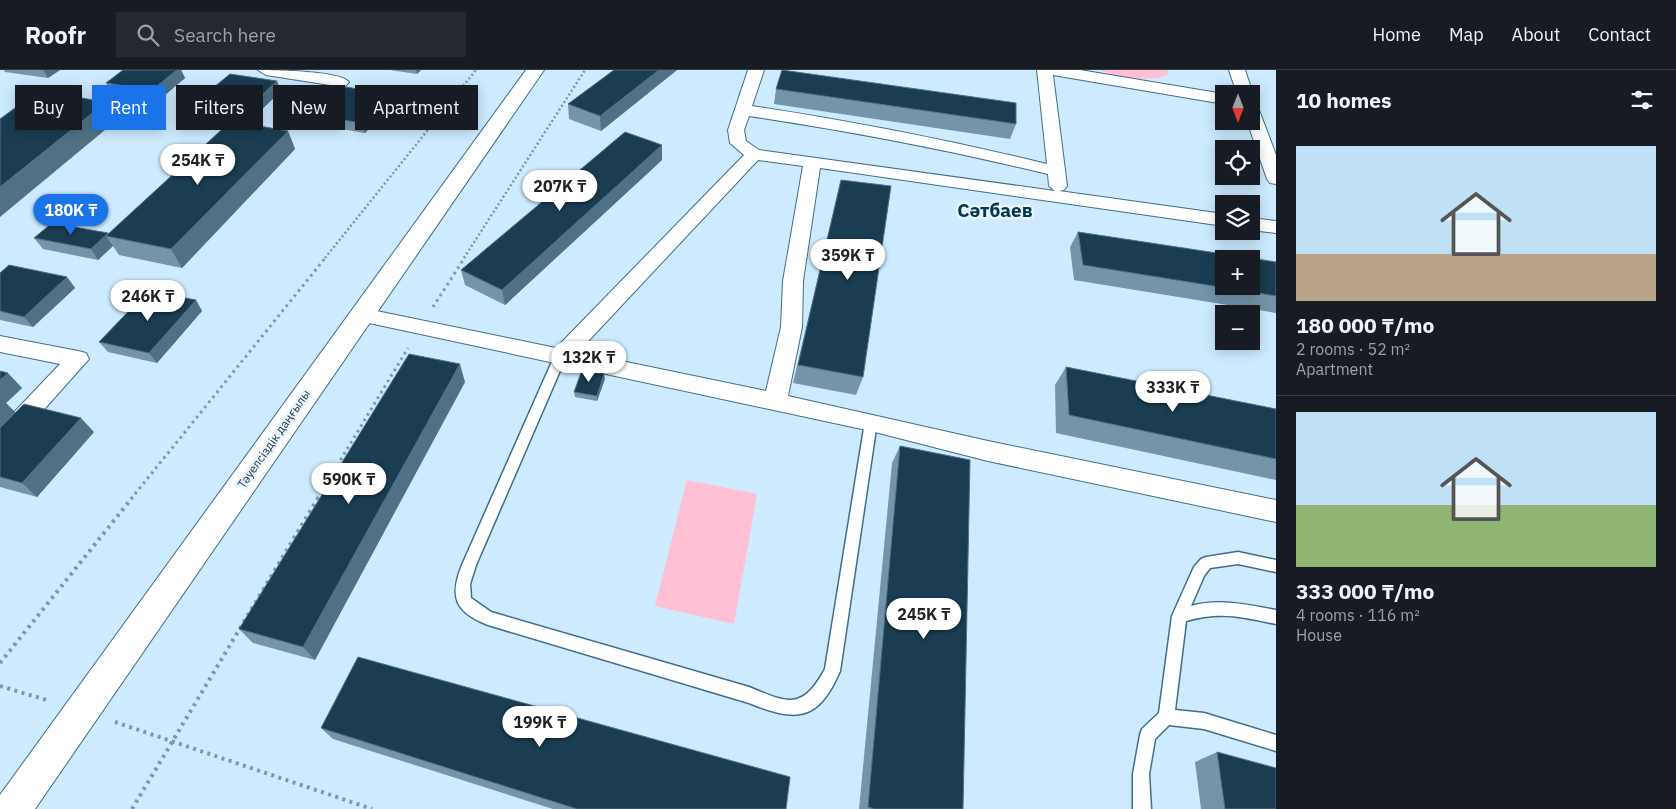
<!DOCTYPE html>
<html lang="en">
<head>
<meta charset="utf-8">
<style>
	body { margin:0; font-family:"IBM Plex Sans",sans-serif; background:#242831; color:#f1f3f6; height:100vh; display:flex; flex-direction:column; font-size:19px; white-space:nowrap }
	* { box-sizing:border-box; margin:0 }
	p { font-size:16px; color:#9ea1a6 }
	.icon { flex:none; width:28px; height:28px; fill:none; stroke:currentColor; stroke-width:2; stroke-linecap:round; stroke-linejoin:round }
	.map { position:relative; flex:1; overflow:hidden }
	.details { display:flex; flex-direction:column; background:#171b24; width:400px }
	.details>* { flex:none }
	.top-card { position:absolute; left:15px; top:15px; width:475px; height:45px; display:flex; gap:10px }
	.needle { width:32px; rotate:180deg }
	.fabs { position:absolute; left:1215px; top:15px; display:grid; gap:10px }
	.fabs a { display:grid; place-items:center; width:45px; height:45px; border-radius:0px; background:#171b24; box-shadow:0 2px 12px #0003; font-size:25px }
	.price { position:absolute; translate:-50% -42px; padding:0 11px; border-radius:18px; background:#fff; color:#222; font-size:16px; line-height:32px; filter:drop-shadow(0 1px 2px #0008) }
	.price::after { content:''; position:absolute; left:50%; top:30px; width:15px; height:11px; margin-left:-8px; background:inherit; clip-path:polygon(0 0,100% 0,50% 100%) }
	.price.active { background:#1a73e8; color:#fff }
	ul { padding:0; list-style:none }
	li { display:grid; align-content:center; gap:10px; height:265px; padding:0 20px }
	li+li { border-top:1px solid #363941 }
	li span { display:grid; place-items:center; height:155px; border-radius:0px; color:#555 }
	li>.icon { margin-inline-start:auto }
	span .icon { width:90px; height:90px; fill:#fffc; stroke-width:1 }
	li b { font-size:21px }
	h2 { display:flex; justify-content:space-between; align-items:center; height:60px; padding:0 20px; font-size:21px }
	.tag { padding:0 18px; border-radius:0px; background:#171b24; box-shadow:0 2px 12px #0003; font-size:18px; line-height:45px }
	.tag.active { background:#1a73e8; color:#fff }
	header { display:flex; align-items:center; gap:30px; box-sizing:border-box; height:70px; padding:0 25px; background:#171b24; border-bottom:1px solid #363941 }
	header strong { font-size:24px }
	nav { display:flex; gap:28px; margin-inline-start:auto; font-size:18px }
	.search { width:350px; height:45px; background:#242831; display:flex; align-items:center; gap:12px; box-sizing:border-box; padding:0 18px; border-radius:0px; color:#9ea1a6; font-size:19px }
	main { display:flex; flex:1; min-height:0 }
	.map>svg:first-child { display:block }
	.green { fill:#ffbfd4 }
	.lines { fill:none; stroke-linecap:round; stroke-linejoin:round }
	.service-casing { stroke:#3f6e8a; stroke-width:3 }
	.minor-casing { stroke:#3f6e8a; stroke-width:2 }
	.tertiary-casing { stroke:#3f6e8a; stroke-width:2 }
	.path-far2 { stroke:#7e97a8; stroke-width:2.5; stroke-dasharray:2 2.5; stroke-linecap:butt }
	.path-far1 { stroke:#7e97a8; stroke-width:3; stroke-dasharray:2.5 4; stroke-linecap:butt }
	.path { stroke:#7e97a8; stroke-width:4; stroke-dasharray:3 4.5; stroke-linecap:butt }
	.service { fill:#fff; fill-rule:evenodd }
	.minor { fill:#fff; fill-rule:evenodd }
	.tertiary { fill:#fff; fill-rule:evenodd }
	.wall { fill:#7494a8 }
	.shaded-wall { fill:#507185 }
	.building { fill:#1a3d51; stroke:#507185; fill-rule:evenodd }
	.labels { text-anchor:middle; stroke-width:5; stroke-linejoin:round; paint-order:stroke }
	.street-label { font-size:12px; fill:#1f3340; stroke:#eaf4fb }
	.far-town-label { font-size:19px; font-weight:bold; fill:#023751; stroke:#eaf4fb }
</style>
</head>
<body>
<header>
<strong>Roofr</strong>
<div class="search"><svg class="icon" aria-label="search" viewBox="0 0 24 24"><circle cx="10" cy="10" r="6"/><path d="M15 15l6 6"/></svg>Search here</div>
<nav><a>Home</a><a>Map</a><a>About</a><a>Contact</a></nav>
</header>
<main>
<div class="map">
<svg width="1276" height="739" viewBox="0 0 1276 739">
	<rect width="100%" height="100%" fill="#cdeafe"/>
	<path class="green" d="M1100,0H1168L1169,3C1154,14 1116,7 1100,0Z
		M687,410L757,424L734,554L655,536Z"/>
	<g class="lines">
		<defs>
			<path id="service" d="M560,283L566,287L476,495L470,514L471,528L491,542L749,617C788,633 802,641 825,599L865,352L867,349H875L877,352L840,601C818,652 796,652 749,633L488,555C455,542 449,527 462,495L554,287Z
				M1238,482L1276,490V502L1238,494L1210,498L1204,506L1191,536C1220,528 1247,535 1276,540V554C1241,547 1221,541 1186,551L1175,640L1204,643L1276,665V681L1204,659L1169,655L1155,669L1149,704L1151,739H1133V704L1140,665L1142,659L1159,643L1172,546L1194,497L1201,489L1206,487Z"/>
			<path id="minor" d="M258,0C274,0 341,1 349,12L305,59H293L291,56L330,15L266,5Z
				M748,0H764L752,36C851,51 949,70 1047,94L1037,0H1080L1224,24V34L1053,5L1067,116L1064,120L1059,121L1224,144V156L820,98L803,211L802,257L788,326L988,371L1276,430V452L988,391L871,361L355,250L352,245L355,240L362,238L556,278L744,85L730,73L728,60ZM749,46C850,61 949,80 1048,104L1049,116L1055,121L759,80L746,71L744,60ZM758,90L803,96L783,211L781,257L766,321L578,282Z
				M1229,0H1245L1253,24L1251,26V24H1237Z
				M1251,35L1259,40L1276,85V114L1270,113L1267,109L1247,51H1251Z
				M1251,148L1276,151V163L1251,160Z
				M0,266L78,281L86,283L89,289L8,380L0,383V357L60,294L0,282Z"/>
			<path id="tertiary" d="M526,0H544L35,739H0V725Z"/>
		</defs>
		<use href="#service" class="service-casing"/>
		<use href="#minor" class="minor-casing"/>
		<use href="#tertiary" class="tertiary-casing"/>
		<path class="path-far2" d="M325,188L476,0
			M464,188L585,0"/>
		<path class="path-far1" d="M433,237L465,187
			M131,429L326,187
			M317,429L408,278"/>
		<path class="path" d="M0,593L132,428
			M0,616L50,631
			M115,652L372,739
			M132,739L318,428"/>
		<use href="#service" class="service"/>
		<use href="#minor" class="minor"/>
		<use href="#tertiary" class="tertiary"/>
	</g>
	<path class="wall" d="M4,0H60L48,8L5,2Z
		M123,0H181L185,8L158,31L112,23L106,13Z
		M390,0H421L417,4Z
		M614,0H677L601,61L569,49L568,34Z
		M277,11L281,21L256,45L208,37L203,26Z
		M776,19L1016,54L1010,69L774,34Z
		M388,24L391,34L365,63L323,56L319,46Z
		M288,61L295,79L182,198L119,185L113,176L98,190L43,179L34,168L108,164Z
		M662,75V90L505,235L465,215L461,200Z
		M841,110L863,307L856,325L793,313Z
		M1078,162L1276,192V243L1074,210L1070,177Z
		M0,203L67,207L75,218L33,257L0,250Z
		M196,230L202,241L157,293L108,282L99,272Z
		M1066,297L1276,339V410L1056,363L1055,315Z
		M0,301L22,318L6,333L15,342L94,362L37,427L0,417Z
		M605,309L597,331L575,327L574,322Z
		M465,312L315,590L253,573L239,559Z
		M900,376L963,739H859L892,393Z
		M321,658L786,739H553L333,669Z
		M1217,682L1276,739H1201L1195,692Z"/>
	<path class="shaded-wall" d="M43,0H60L48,8Z
		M177,0H181L185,8L158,31L152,20Z
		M416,0H421L417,4Z
		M659,0H677L601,61L600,46Z
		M277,11L281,21L256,45L252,34Z
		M388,24L391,34L365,63L362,53Z
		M106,32L117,50L0,147V117Z
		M288,61L295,79L182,198L171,179Z
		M662,75V90L505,235L502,220Z
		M108,163L106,166L113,176L98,190L91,179Z
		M67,207L75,218L33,257L24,247Z
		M196,230L202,241L157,293L149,283Z
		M460,294L465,312L315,590L303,577Z
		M8,303L22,318L6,333L17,344L0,360V310Z
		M604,304L605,309L597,331V326Z
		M81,348L94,362L37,427L22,413Z"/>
	<path class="building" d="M123,0H177L152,20L106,13Z
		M614,0H659L600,46L568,34Z
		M782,0L1016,33V54L776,19Z
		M230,4L277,11L252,34L203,26Z
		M346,17L388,24L362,53L319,46Z
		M38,21L106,32L0,117V49Z
		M231,51L288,61L171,179L106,166Z
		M625,62L662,75L502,220L461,200Z
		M841,110L891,116L863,307L798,295Z
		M52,153L108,163L91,179L34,168Z
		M1078,162L1276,192V226L1083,195ZM1224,189H1251V216H1224Z
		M9,195L67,207L24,247L0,241V203Z
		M148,221L196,230L149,283L99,272Z
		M409,284L460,294L303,577L239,559Z
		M1066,297L1276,339V389L1069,345Z
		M582,300L604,304L597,326L574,322Z
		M0,301L8,303L0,310Z
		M24,334L81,348L22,413L0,407V358Z
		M900,376L970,390L963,739H874L868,737Z
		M358,587L790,707L786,739H577L321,658Z
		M1217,682L1276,698V739H1225Z"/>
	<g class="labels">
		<g class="street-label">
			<text transform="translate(274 369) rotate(-55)" y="4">Тәуелсіздік даңғылы</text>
		</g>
		<g class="far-town-label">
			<text x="995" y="147">Сәтбаев</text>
		</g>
	</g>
</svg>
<div class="fabs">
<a><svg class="needle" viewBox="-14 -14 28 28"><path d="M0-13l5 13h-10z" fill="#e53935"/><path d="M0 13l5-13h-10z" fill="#9ea1a6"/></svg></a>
<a><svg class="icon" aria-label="locate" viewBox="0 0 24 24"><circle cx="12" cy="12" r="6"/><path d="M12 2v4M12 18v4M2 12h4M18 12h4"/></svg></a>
<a><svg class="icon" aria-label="layers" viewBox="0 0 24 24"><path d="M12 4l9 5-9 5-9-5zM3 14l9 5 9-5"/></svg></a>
<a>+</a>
<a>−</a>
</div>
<b class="price" style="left:198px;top:116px">254K ₸</b>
<b class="price" style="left:560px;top:142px">207K ₸</b>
<b class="price active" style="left:71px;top:166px">180K ₸</b>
<b class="price" style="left:848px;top:211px">359K ₸</b>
<b class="price" style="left:148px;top:252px">246K ₸</b>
<b class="price" style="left:589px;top:313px">132K ₸</b>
<b class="price" style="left:1173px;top:343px">333K ₸</b>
<b class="price" style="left:349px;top:435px">590K ₸</b>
<b class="price" style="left:924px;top:570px">245K ₸</b>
<b class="price" style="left:540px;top:678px">199K ₸</b>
<div class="top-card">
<a class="tag">Buy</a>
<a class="tag active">Rent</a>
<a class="tag">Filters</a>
<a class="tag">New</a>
<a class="tag">Apartment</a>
</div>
</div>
<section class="details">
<h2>10 homes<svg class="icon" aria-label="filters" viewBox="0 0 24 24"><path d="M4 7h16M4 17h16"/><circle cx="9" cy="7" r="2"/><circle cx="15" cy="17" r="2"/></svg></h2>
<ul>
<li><span style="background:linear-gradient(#bfe0f5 70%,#b9a48a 0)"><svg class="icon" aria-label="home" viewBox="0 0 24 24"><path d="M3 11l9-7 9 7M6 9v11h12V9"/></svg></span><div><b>180 000 ₸/mo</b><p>2 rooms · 52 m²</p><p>Apartment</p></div></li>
<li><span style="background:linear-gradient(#bfe0f5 60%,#8fb573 0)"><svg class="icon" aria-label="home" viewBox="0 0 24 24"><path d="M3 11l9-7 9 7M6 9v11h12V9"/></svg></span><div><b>333 000 ₸/mo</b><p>4 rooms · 116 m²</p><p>House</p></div></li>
</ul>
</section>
</main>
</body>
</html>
